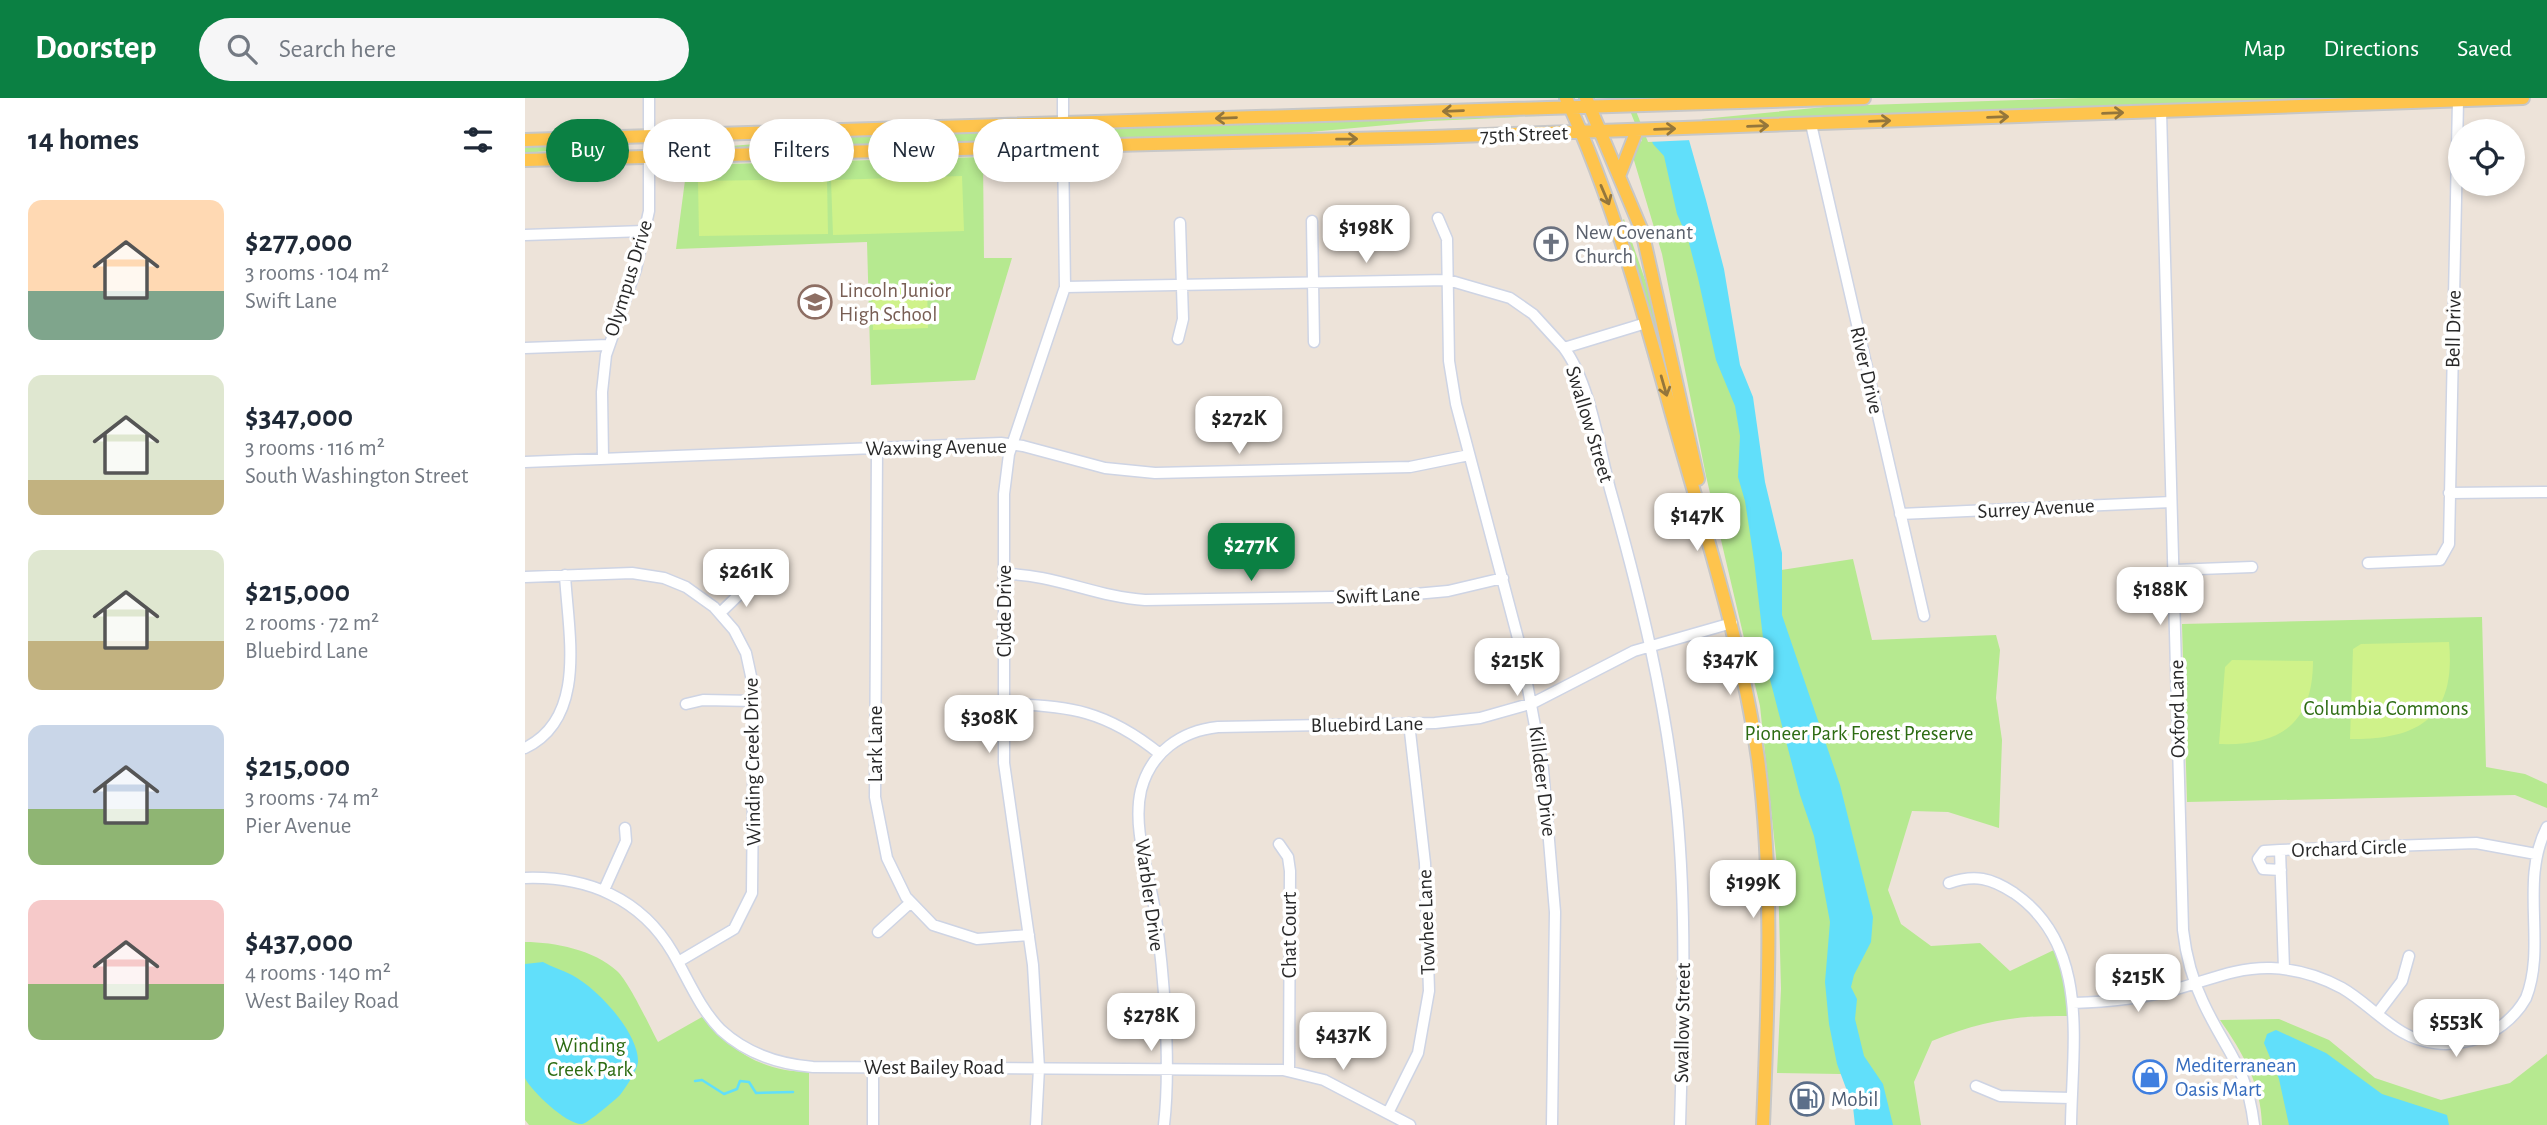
<!DOCTYPE html>
<html lang="en">
<head>
<meta charset="utf-8">
<style>
	body { margin:0; font-family:"Alegreya Sans",sans-serif; background:#f6f6f7; color:#1f2937; height:100vh; display:flex; flex-direction:column; font-size:26px; white-space:nowrap }
	* { box-sizing:border-box; margin:0 }
	p { font-size:23px; color:#747a83 }
	.icon { flex:none; width:38px; height:38px; fill:none; stroke:currentColor; stroke-width:2; stroke-linecap:round; stroke-linejoin:round }
	.map { position:relative; flex:1; overflow:hidden }
	.drawer { display:flex; flex-direction:column; background:#fff; width:525px }
	.drawer>* { flex:none }
	.banner { position:absolute; left:21px; top:21px; width:665px; height:63px; display:flex; gap:14px }
	.tools { position:absolute; left:1923px; top:21px; display:grid; gap:14px }
	.tools a { display:grid; place-items:center; width:77px; height:77px; border-radius:50%; background:#fff; box-shadow:0 4px 10px #0003; font-size:35px }
	.price { position:absolute; translate:-50% -60px; padding:0 16px; border-radius:14px; background:#fff; color:#222; font-size:23px; line-height:46px; filter:drop-shadow(0 2px 4px #0008) }
	.price::after { content:''; position:absolute; left:50%; top:42px; width:21px; height:16px; margin-left:-10px; background:inherit; clip-path:polygon(0 0,100% 0,50% 100%) }
	.price.selected { background:#0b8043; color:#fff }
	ul { padding:0; list-style:none }
	li { display:flex; align-items:center; gap:21px; height:175px; padding:0 28px }
	li span { display:grid; place-items:center; flex:none; width:196px; height:140px; border-radius:14px; color:#555 }
	li>.icon { margin-inline-start:auto }
	span .icon { width:84px; height:84px; fill:#fffc; stroke-width:1 }
	li b { font-size:30px }
	h2 { display:flex; justify-content:space-between; align-items:center; height:84px; padding:0 28px; font-size:30px }
	.chip { padding:0 24px; border-radius:32px; background:#fff; box-shadow:0 4px 10px #0003; font-size:24px; line-height:63px }
	.chip.selected { background:#0b8043; color:#fff }
	header { display:flex; align-items:center; gap:42px; box-sizing:border-box; height:98px; padding:0 35px; background:#0b8043; color:#fff }
	header strong { font-size:33px }
	nav { display:flex; gap:38px; margin-inline-start:auto; font-size:24px }
	.search { width:490px; height:63px; background:#f6f6f7; display:flex; align-items:center; gap:18px; box-sizing:border-box; padding:0 24px; border-radius:38px; color:#747a83; font-size:26px }
	main { display:flex; flex:1; min-height:0 }
	.map>svg:first-child { display:block }
	.green { fill:#b6e990 }
	.pitch { fill:#cff28a }
	.water { fill:#61dffa }
	.pier { fill:#ede3d9 }
	.lines { fill:none; stroke-linecap:round; stroke-linejoin:round }
	.stream { stroke:#61dffa; stroke-width:2.5 }
	.minor-casing { stroke:#ced4e4; stroke-width:13 }
	.major-casing { stroke:#c7c7c7; stroke-width:16 }
	.minor { stroke:#fff; stroke-width:10 }
	.major { stroke:#fec44d; stroke-width:12 }
	.oneway { stroke:#94763b }
	.labels { text-anchor:middle; stroke-width:7; stroke-linejoin:round; paint-order:stroke }
	.street-label { font-size:21px; fill:#292929; stroke:#fff }
	.worship-label { font-size:21px; fill:#5b616d; stroke:#fff; text-anchor:start }
	.education-label { font-size:21px; fill:#785e54; stroke:#fff; text-anchor:start }
	.park-label { font-size:21px; fill:#2d6c13; stroke:#fff }
	.shop-label { font-size:21px; fill:#366cbe; stroke:#fff; text-anchor:start }
	.service-label { font-size:21px; fill:#4e5e75; stroke:#fff; text-anchor:start }
</style>
</head>
<body>
<header>
<strong>Doorstep</strong>
<div class="search"><svg class="icon" aria-label="search" viewBox="0 0 24 24"><circle cx="10" cy="10" r="6"/><path d="M15 15l6 6"/></svg>Search here</div>
<nav><a>Map</a><a>Directions</a><a>Saved</a></nav>
</header>
<main>
<section class="drawer">
<h2>14 homes<svg class="icon" aria-label="filters" viewBox="0 0 24 24"><path d="M4 7h16M4 17h16"/><circle cx="9" cy="7" r="2"/><circle cx="15" cy="17" r="2"/></svg></h2>
<ul>
<li><span style="background:linear-gradient(#ffd9b3 65%,#7fa58c 0)"><svg class="icon" aria-label="home" viewBox="0 0 24 24"><path d="M3 11l9-7 9 7M6 9v11h12V9"/></svg></span><div><b>$277,000</b><p>3 rooms · 104 m²</p><p>Swift Lane</p></div></li>
<li><span style="background:linear-gradient(#dfe7d0 75%,#c2b280 0)"><svg class="icon" aria-label="home" viewBox="0 0 24 24"><path d="M3 11l9-7 9 7M6 9v11h12V9"/></svg></span><div><b>$347,000</b><p>3 rooms · 116 m²</p><p>South Washington Street</p></div></li>
<li><span style="background:linear-gradient(#dfe7d0 65%,#c2b280 0)"><svg class="icon" aria-label="home" viewBox="0 0 24 24"><path d="M3 11l9-7 9 7M6 9v11h12V9"/></svg></span><div><b>$215,000</b><p>2 rooms · 72 m²</p><p>Bluebird Lane</p></div></li>
<li><span style="background:linear-gradient(#c9d6e8 60%,#8fb573 0)"><svg class="icon" aria-label="home" viewBox="0 0 24 24"><path d="M3 11l9-7 9 7M6 9v11h12V9"/></svg></span><div><b>$215,000</b><p>3 rooms · 74 m²</p><p>Pier Avenue</p></div></li>
<li><span style="background:linear-gradient(#f6c9c9 60%,#8fb573 0)"><svg class="icon" aria-label="home" viewBox="0 0 24 24"><path d="M3 11l9-7 9 7M6 9v11h12V9"/></svg></span><div><b>$437,000</b><p>4 rooms · 140 m²</p><p>West Bailey Road</p></div></li>
</ul>
</section>
<div class="map">
<svg width="2022" height="1027" viewBox="0 0 2022 1027">
	<rect width="100%" height="100%" fill="#ede3d9"/>
	<path class="green" d="M1100,0H1127L1219,302L1243,474L1328,461L1347,542L1471,537L1475,552L1471,600L1477,642L1474,730L1423,714L1387,713L1363,792L1376,826L1406,848L1455,845L1485,873L1531,851L1542,889V918C1491,917 1454,924 1407,943L1389,984L1396,1027H1346L1340,982L1315,976L1252,975L1256,891L1253,777L1235,608L1181,378L1137,156L1108,59L1111,46L1117,43Z
		M1556,0H1863L1178,23L1177,21L1310,8Z
		M1016,18L905,23L775,35L147,53L335,37Z
		M100,44V46L0,55V47Z
		M458,59L459,160H487L450,282L346,287L342,144L151,151L162,67Z
		M1099,121L1135,225L1153,318L1098,122Z
		M1957,519L1961,669L2000,676L2022,686V710L1990,697L1662,704L1657,526Z
		M0,844C30,844 69,852 92,873C104,884 124,927 133,944L177,919C206,953 238,974 284,974V1027H4L0,1022Z
		M1754,921L1804,942L1850,980L1916,1002L1985,985L2022,956V1027H1737C1736,986 1718,955 1695,922Z"/>
	<path class="pitch" d="M437,78L439,133L308,137L306,82Z
		M302,81L303,136L174,138L173,83Z
		M402,187L403,230L348,232L347,189Z
		M1924,544C1931,618 1896,642 1825,641L1828,551L1836,546Z
		M1707,562L1788,563C1788,627 1754,648 1694,646L1700,569Z"/>
	<path class="water" d="M1110,0H1144L1164,42L1181,102L1199,171L1215,267L1228,299L1240,384L1257,455V517L1315,687L1348,819L1346,844L1329,877L1326,889L1332,901L1330,921L1339,958L1358,986L1368,1027H1330L1328,1009L1312,966L1304,926L1300,884L1305,824L1289,738L1275,697L1241,566L1229,462L1220,403L1213,379L1215,338L1210,308L1191,262L1173,180L1163,141L1152,116L1139,58L1128,46Z
		M18,864C27,869 37,872 47,877C72,890 114,935 113,964C112,973 101,989 95,997C91,1001 62,1026 57,1026C42,1027 6,993 0,980V866Z
		M1751,932L1801,955L1857,996L1922,1017L1924,1027H1764L1754,981L1739,945L1742,936Z"/>
	<path class="pier" d="M1106,0H1147L1167,42L1123,44Z"/>
	<g class="lines">
		<path class="stream" d="M170,983L177,982L199,996L212,991L215,983L224,984L231,995L268,994"/>
		<defs>
			<path id="minor" d="M538,0V24
				M1636,13L1658,832C1661,858 1667,881 1678,904C1701,954 1722,968 1729,1027
				M1286,26L1399,518
				M913,120L922,141L924,263L931,306L995,548L1018,671L1030,814L1027,1027
				M787,123L789,244
				M0,137L120,133
				M540,189L923,182L985,200L1008,216L1039,250L1121,225
				M653,241L658,221L655,125
				M0,250L83,247
				M1039,250C1065,285 1074,349 1085,391C1115,497 1141,603 1152,713C1162,818 1158,922 1155,1027
				M352,350L350,699L362,760L381,799L408,827L452,841L504,837
				M78,360L77,294L81,257L111,171L124,113V0
				M0,364L476,345L498,348L580,370L630,375L885,369L944,357
				M1924,395L2022,394
				M1375,416L1646,404
				M1843,465L1915,462L1924,446L1933,2
				M1648,472L1727,469
				M479,476C529,476 571,499 620,502L868,498L923,493L978,480
				M0,479L107,475L139,480L161,489L189,509L209,532L221,555L229,592L227,795L209,831L153,864
				M195,515L226,485
				M161,606L178,602L229,603
				M478,606C544,607 582,613 635,656
				M0,650C63,620 43,534 40,477
				M754,746L763,759L765,773L764,973
				M1755,752L1739,753L1733,761L1738,771L1756,772
				M0,780C62,778 116,800 148,855C163,881 175,911 196,932C222,956 253,966 288,969L758,972L799,982L885,1027
				M1424,785C1450,776 1466,780 1489,795C1566,848 1547,946 1546,1027
				M79,792L101,743L100,730
				M353,834L385,805
				M1759,871L1755,752L1951,745L2011,756
				M1548,905C1582,904 1615,901 1648,892C1682,883 1710,869 1746,870C1770,871 1795,878 1817,890C1838,902 1855,921 1877,934C1919,959 1977,943 2001,900C2022,847 1994,783 2022,729
				M1852,916L1877,883L1884,858
				M1451,988L1475,998L1546,1000
				M863,1015L893,955L904,893L900,765L884,625
				M348,1027V969
				M511,1027L514,970L508,867L479,665V396L484,356L540,189L538,48
				M639,1027C646,966 639,874 630,813C624,775 607,730 616,692C626,654 656,633 693,629L910,625L955,620L1008,605L1109,553L1207,525"/>
			<path id="major" d="M1041,0C1088,102 1117,209 1147,317C1179,431 1216,543 1233,661C1249,783 1243,905 1238,1027
				M1061,0L1117,133L1173,381
				M0,42L1339,0
				M0,62L906,39L1998,0
				M1094,78L1112,32"/>
		</defs>
		<use href="#minor" class="minor-casing"/>
		<use href="#major" class="major-casing"/>
		<use href="#minor" class="minor"/>
		<use href="#major" class="major"/>
	</g>
	<defs><path id="oneway-shaft" d="M-6 0H5M1.5-3L5.5 0L1.5 3" fill="none" stroke-width="1.6" stroke-linecap="round" stroke-linejoin="round" transform="scale(1.75)"/></defs>
	<g class="oneway">
		<use href="#oneway-shaft" transform="translate(928 13) rotate(178)"/>
		<use href="#oneway-shaft" transform="translate(1588 15) rotate(-2)"/>
		<use href="#oneway-shaft" transform="translate(1473 19) rotate(-2)"/>
		<use href="#oneway-shaft" transform="translate(701 20) rotate(178)"/>
		<use href="#oneway-shaft" transform="translate(1355 23) rotate(-2)"/>
		<use href="#oneway-shaft" transform="translate(1233 28) rotate(-2)"/>
		<use href="#oneway-shaft" transform="translate(1140 31) rotate(-2)"/>
		<use href="#oneway-shaft" transform="translate(822 41) rotate(-1)"/>
		<use href="#oneway-shaft" transform="translate(1080 97) rotate(67)"/>
		<use href="#oneway-shaft" transform="translate(1139 288) rotate(74)"/>
	</g>
	<defs>
		<symbol id="church-ring" viewBox="-11 -11 22 22"><circle r="9.5" fill="#fff" stroke="#6b7280" stroke-width="1.5"/><path d="M-1.2-6h2.4v3.5h3.3v2.4h-3.3V6h-2.4V-.1h-3.3v-2.4h3.3Z" fill="#6b7280"/></symbol>
		<symbol id="school-ring" viewBox="-11 -11 22 22"><circle r="9.5" fill="#fff" stroke="#8d6e63" stroke-width="1.5"/><path d="M0-5L7-2L0 1L-7-2ZM-4 1L0 2.5L4 1V4Q0 6-4 4Z" fill="#8d6e63"/></symbol>
		<symbol id="shop-ring" viewBox="-11 -11 22 22"><circle r="9.5" fill="#fff" stroke="#3f7fe0" stroke-width="1.5"/><path d="M-5-2.5h2.3a2.7 3.5 0 0 1 5.4 0H5L5.5 6h-11ZM-1.5-2.5h3a1.5 2.3 0 0 0-3 0Z" fill="#3f7fe0"/></symbol>
		<symbol id="fuel-ring" viewBox="-11 -11 22 22"><circle r="9.5" fill="#fff" stroke="#5c6f8a" stroke-width="1.5"/><path d="M-5.5-6h7V0h2V4h1.3V-2.5L3-4.5l.8-.8L6-3V5H2.5V1h-1V6h-7ZM-4.2-4.7v3.2H.2V-4.7Z" fill="#5c6f8a"/></symbol>
	</defs>
	<g fill-rule="evenodd">
		<use href="#church-ring" x="1007" y="127" width="38" height="38"/>
		<use href="#school-ring" x="271" y="185" width="38" height="38"/>
		<use href="#shop-ring" x="1606" y="960" width="38" height="38"/>
		<use href="#fuel-ring" x="1263" y="982" width="38" height="38"/>
	</g>
	<g class="labels">
		<g class="street-label">
			<text transform="translate(999 36) rotate(-2)" y="7">75th Street</text>
			<text transform="translate(103 180) rotate(-73)" y="7">Olympus Drive</text>
			<text transform="translate(1928 231) rotate(-89)" y="7">Bell Drive</text>
			<text transform="translate(1342 272) rotate(77)" y="7">River Drive</text>
			<text transform="translate(1065 326) rotate(73)" y="7">Swallow Street</text>
			<text transform="translate(411 349) rotate(-1)" y="7">Waxwing Avenue</text>
			<text transform="translate(1511 410) rotate(-3)" y="7">Surrey Avenue</text>
			<text transform="translate(853 497) rotate(-2)" y="7">Swift Lane</text>
			<text transform="translate(479 513) rotate(-90)" y="7">Clyde Drive</text>
			<text transform="translate(1652 611) rotate(-91)" y="7">Oxford Lane</text>
			<text transform="translate(842 626) rotate(-1)" y="7">Bluebird Lane</text>
			<text transform="translate(350 646) rotate(-90)" y="7">Lark Lane</text>
			<text transform="translate(227 664) rotate(-91)" y="7">Winding Creek Drive</text>
			<text transform="translate(1018 683) rotate(83)" y="7">Killdeer Drive</text>
			<text transform="translate(1824 750) rotate(-2)" y="7">Orchard Circle</text>
			<text transform="translate(625 797) rotate(82)" y="7">Warbler Drive</text>
			<text transform="translate(901 824) rotate(-92)" y="7">Towhee Lane</text>
			<text transform="translate(764 837) rotate(-90)" y="7">Chat Court</text>
			<text transform="translate(1157 925) rotate(-89)" y="7">Swallow Street</text>
			<text x="409" y="976">West Bailey Road</text>
		</g>
		<g class="worship-label">
			<text x="1050" y="141">New Covenant<tspan x="1050" dy="24">Church</tspan></text>
		</g>
		<g class="education-label">
			<text x="314" y="199">Lincoln Junior<tspan x="314" dy="24">High School</tspan></text>
		</g>
		<g class="park-label">
			<text x="1861" y="617">Columbia Commons</text>
			<text x="1334" y="642">Pioneer Park Forest Preserve</text>
			<text x="65" y="954">Winding<tspan x="65" dy="24">Creek Park</tspan></text>
		</g>
		<g class="shop-label">
			<text x="1650" y="974">Mediterranean<tspan x="1650" dy="24">Oasis Mart</tspan></text>
		</g>
		<g class="service-label">
			<text x="1306" y="1008">Mobil</text>
		</g>
	</g>
</svg>
<div class="tools">
<a><svg class="icon" aria-label="locate" viewBox="0 0 24 24"><circle cx="12" cy="12" r="6"/><path d="M12 2v4M12 18v4M2 12h4M18 12h4"/></svg></a>
</div>
<b class="price" style="left:841px;top:167px">$198K</b>
<b class="price" style="left:714px;top:358px">$272K</b>
<b class="price" style="left:1172px;top:455px">$147K</b>
<b class="price selected" style="left:726px;top:485px">$277K</b>
<b class="price" style="left:221px;top:511px">$261K</b>
<b class="price" style="left:1635px;top:529px">$188K</b>
<b class="price" style="left:1205px;top:599px">$347K</b>
<b class="price" style="left:992px;top:600px">$215K</b>
<b class="price" style="left:464px;top:657px">$308K</b>
<b class="price" style="left:1228px;top:822px">$199K</b>
<b class="price" style="left:1613px;top:916px">$215K</b>
<b class="price" style="left:626px;top:955px">$278K</b>
<b class="price" style="left:1931px;top:961px">$553K</b>
<b class="price" style="left:818px;top:974px">$437K</b>
<div class="banner">
<a class="chip selected">Buy</a>
<a class="chip">Rent</a>
<a class="chip">Filters</a>
<a class="chip">New</a>
<a class="chip">Apartment</a>
</div>
</div>
</main>
</body>
</html>
